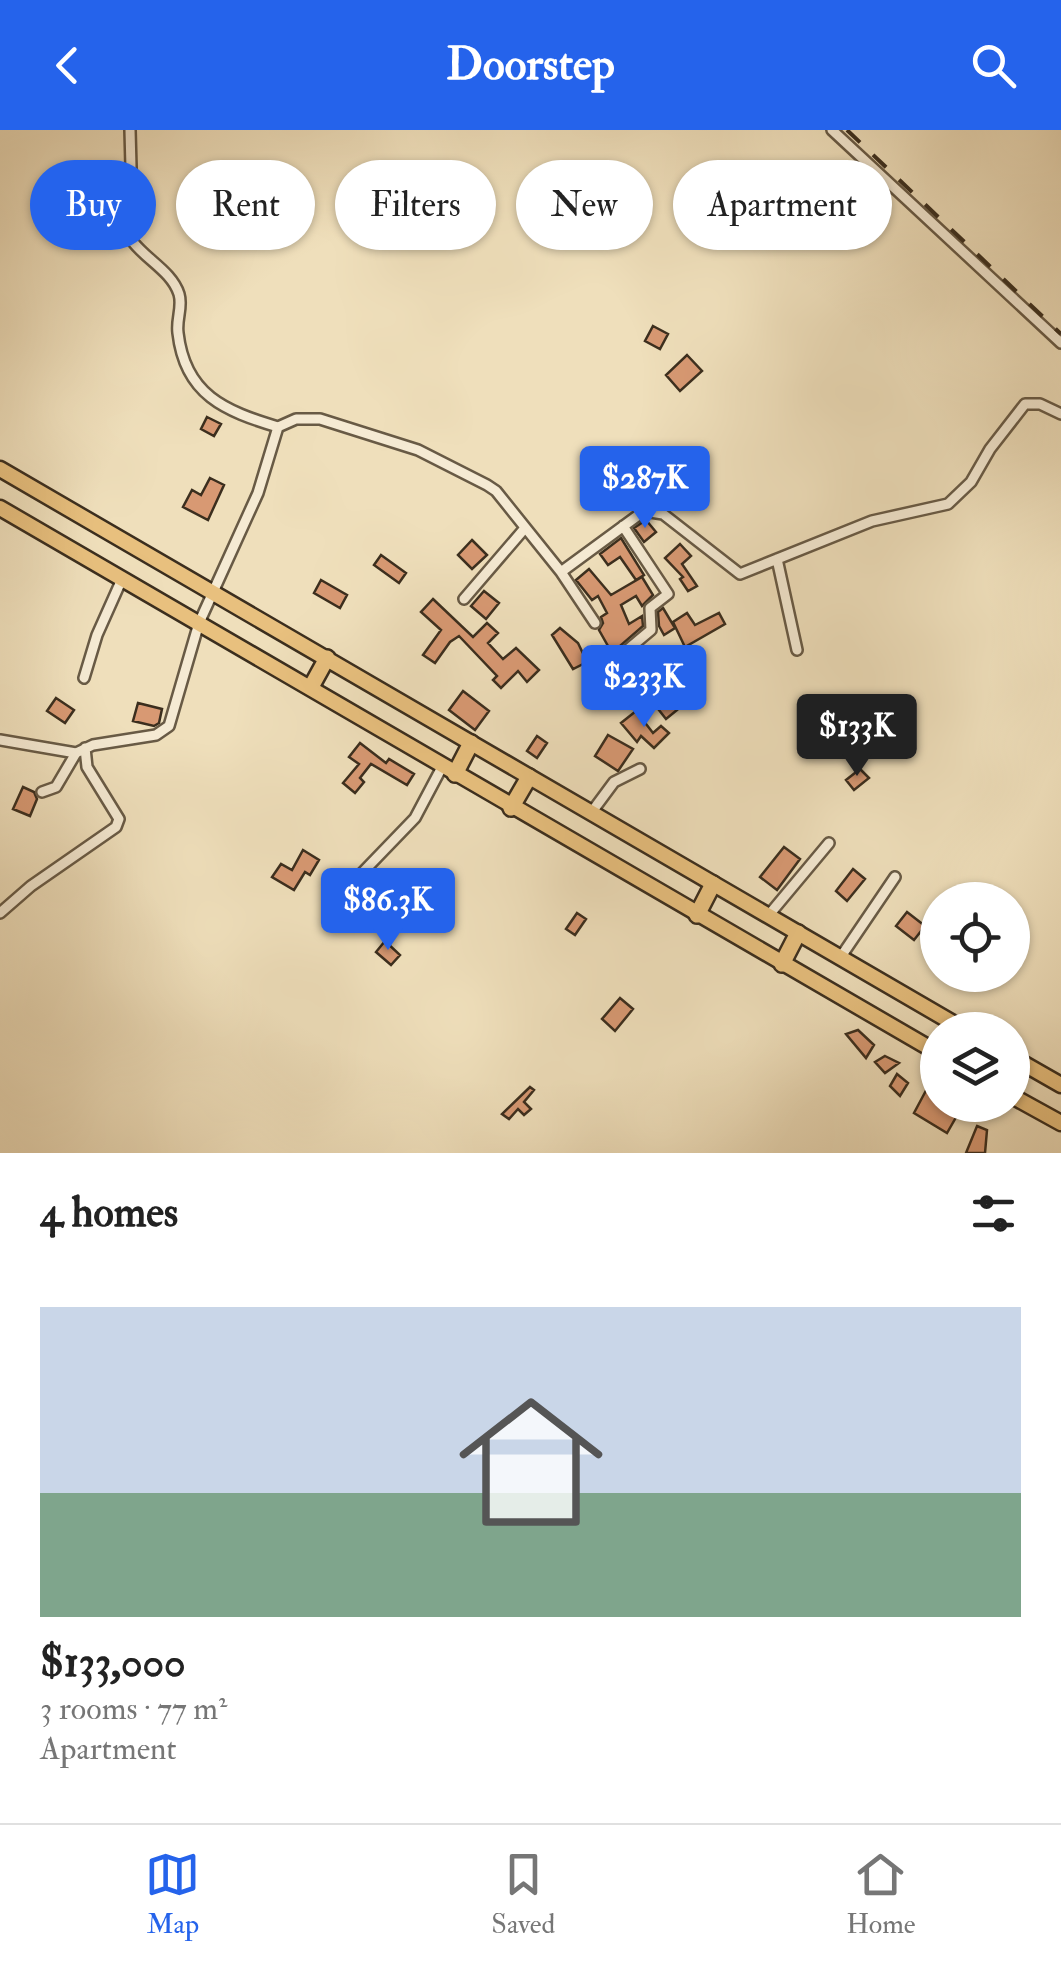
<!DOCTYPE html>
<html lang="en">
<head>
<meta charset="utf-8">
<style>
	body { margin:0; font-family:"IM FELL Double Pica",serif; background:#f2f2f2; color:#222; height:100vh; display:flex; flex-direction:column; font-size:38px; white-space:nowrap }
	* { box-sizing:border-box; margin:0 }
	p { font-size:32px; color:#767676 }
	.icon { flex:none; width:55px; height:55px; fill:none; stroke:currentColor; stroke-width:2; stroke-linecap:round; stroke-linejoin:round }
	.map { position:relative; height:1023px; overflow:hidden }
	.side { display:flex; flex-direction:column; background:#fff; flex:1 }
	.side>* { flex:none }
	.top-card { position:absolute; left:30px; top:30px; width:1002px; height:90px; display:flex; gap:20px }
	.tools { position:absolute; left:920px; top:752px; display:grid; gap:20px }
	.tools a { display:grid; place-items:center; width:110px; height:110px; border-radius:50%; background:#fff; box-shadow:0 2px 8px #0004; font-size:50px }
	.price { position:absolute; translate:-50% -85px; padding:0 22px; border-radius:10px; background:#2563eb; color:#fff; font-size:32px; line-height:65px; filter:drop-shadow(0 2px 5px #0008) }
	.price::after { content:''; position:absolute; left:50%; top:60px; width:30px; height:22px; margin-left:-15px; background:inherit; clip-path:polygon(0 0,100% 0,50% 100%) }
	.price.active { background:#222; color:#fff }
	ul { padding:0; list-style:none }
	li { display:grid; align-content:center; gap:20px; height:530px; padding:0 40px }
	li span { display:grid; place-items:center; height:310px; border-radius:0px; color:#555 }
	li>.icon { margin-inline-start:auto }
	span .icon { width:180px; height:180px; fill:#fffc; stroke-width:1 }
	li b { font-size:42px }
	h2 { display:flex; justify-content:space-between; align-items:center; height:120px; padding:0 40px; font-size:42px }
	.pill { padding:0 35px; border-radius:45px; background:#fff; box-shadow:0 2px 8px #0004; font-size:35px; line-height:90px }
	.pill.active { background:#2563eb; color:#fff }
	header { display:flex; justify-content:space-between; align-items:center; height:130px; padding:0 40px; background:#2563eb; color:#fff; font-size:45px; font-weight:700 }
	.tab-bar { display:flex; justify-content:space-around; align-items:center; height:140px; border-top:2px solid #e0e0e0; background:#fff; font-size:28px; color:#767676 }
	.tab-bar a { display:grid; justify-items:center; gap:5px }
	.tab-bar .active { color:#2563eb }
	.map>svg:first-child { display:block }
	.building { fill:#d89973; stroke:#3b2e1e; stroke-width:2.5 }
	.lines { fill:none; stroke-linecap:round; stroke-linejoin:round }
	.minor-casing { stroke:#685a45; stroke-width:14 }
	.primary-casing { stroke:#3b2e1e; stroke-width:19 }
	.trunk-casing { stroke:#3b2e1e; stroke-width:20 }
	.minor { stroke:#f5ead3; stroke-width:9 }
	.primary { stroke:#e8c07e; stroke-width:14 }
	.trunk { stroke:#e8c07e; stroke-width:15 }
	.rail { stroke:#3b2e1e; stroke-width:4; stroke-dasharray:18 18; stroke-linecap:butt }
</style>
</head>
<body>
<header><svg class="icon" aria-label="back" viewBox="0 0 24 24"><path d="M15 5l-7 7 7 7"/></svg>Doorstep<svg class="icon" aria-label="search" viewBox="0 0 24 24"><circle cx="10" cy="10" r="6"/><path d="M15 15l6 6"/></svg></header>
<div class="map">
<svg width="1061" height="1023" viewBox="0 0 1061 1023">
	<rect width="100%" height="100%" fill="#efdfbb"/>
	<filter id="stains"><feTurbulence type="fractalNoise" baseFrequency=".002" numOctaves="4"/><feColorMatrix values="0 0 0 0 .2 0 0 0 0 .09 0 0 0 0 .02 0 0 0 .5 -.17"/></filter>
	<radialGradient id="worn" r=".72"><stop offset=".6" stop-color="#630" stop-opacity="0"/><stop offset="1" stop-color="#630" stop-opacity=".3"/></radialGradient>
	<path class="building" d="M653,196L668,204L660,219L645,211Z
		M687,225L702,241L680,261L666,245Z
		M207,287L221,294L214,306L201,299Z
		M210,348L224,355L208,390L183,377L192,360L201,365Z
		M646,390L656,402L644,412L634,398Z
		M621,408L644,445L636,450L620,427L608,435L600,424Z
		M472,410L487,425L472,439L458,425Z
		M680,414L691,426L682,434L697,456L688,461L680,449L683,447L665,428Z
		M381,425L406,443L399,453L374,435Z
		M589,439L611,465L642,447L653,465L642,476L636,466L621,475L629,494L642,486L643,496L612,523L599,500L603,493L601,487L607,483L598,466L592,470L576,450Z
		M321,450L347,465L340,478L314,463Z
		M484,461L499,473L486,489L471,476Z
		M433,469L473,507L487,493L498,503L488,513L503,529L516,518L539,540L527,552L518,541L501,558L493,550L497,546L459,506L450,512L435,533L423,525L441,500L421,482Z
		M663,478L675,498L664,505L659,496L658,482Z
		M687,483L695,495L719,483L725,494L685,517L673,492Z
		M560,498L578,513L587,532L573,539L552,505Z
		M641,541L651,555L668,543L677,555L665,564L677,580L666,589L655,575L648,580L627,551Z
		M463,561L489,581L475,600L449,580Z
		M56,568L74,580L65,593L47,581Z
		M138,573L162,579L159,593L154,596L133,591Z
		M636,581L653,603L661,596L669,603L654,618L641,606L637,612L621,593Z
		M608,605L633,619L618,641L595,626Z
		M537,606L547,613L537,628L527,621Z
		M360,613L386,633L389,629L414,644L407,655L371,634L360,648L364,652L355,663L343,653L359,634L349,627Z
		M860,639L869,648L854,660L846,650Z
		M23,657L34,662L37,669L30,686L13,679Z
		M784,717L800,729L777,760L760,747Z
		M303,720L319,730L310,745L305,742L294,760L272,747L281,734L292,740Z
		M853,739L865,749L847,771L836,761Z
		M907,782L925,796L914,810L896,796Z
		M577,783L586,789L575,805L566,799Z
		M385,811L400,825L391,835L376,822Z
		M620,868L633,879L615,901L602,889Z
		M858,900L874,915L866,928L846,904Z
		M885,926L899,933L885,943L875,932Z
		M938,938V975H963L947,1003L914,983Z
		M897,944L908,953L900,966L890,956Z
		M530,957L534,960L524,972L531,979L524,985L518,979L509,989L502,984Z
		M977,996L987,1000L985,1023H966Z"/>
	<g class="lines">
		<defs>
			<path id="minor" d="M130,0L133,112C147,130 172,142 179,164C183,177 176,189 178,203C185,265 225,281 278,297
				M832,0L1061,213
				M623,396L668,464L650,478L651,500L626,521L623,534
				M777,429L797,520
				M561,442L595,493
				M464,469L525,398
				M84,548L97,505L122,449
				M0,610L76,623L93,615L156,605L169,596L199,493L258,363L278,297L296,289H320L418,320L487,355L496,361L561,442L644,381L663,384L740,444L872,391L948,374L971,352L990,319L1025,274H1040L1061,284
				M42,662L56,657L76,623
				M591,683L614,652L640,639
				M362,743L415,688L442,637
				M0,783L31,756L116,697L119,689L87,637L85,618
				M768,786L829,713
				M840,828L895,747"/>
			<path id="primary" d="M0,339L965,900
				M0,378L938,923
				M1012,927L1061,955
				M1012,966L1061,993"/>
			<path id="trunk" d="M311,557L327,528
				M455,644L471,613
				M511,678L529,647
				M697,785L713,754
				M782,834L798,803"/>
		</defs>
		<use href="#minor" class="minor-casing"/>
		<use href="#primary" class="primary-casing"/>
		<use href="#trunk" class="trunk-casing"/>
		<use href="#minor" class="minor"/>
		<use href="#primary" class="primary"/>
		<use href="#trunk" class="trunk"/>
		<path class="rail" d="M847,0L1061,204"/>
	</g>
	<rect width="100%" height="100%" filter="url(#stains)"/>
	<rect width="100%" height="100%" fill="url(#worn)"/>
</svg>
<div class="tools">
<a><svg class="icon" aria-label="locate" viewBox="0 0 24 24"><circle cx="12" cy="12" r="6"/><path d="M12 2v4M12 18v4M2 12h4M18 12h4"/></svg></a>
<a><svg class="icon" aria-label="layers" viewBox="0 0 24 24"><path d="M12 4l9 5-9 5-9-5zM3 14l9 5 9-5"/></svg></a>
</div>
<b class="price" style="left:645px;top:401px">$287K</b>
<b class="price" style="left:644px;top:600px">$233K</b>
<b class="price active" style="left:857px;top:649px">$133K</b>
<b class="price" style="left:388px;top:823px">$86.3K</b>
<div class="top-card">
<a class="pill active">Buy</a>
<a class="pill">Rent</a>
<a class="pill">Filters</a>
<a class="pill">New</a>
<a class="pill">Apartment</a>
</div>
</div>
<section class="side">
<h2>4 homes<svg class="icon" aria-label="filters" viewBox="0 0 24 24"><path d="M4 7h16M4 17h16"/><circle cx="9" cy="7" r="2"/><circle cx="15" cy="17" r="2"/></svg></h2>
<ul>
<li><span style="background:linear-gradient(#c9d6e8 60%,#7fa58c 0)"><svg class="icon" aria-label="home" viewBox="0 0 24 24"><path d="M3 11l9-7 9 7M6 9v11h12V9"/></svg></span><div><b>$133,000</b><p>3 rooms · 77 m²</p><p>Apartment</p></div></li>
</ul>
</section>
<nav class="tab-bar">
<a class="active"><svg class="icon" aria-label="map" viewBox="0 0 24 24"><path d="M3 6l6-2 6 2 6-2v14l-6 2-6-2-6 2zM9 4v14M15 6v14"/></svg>Map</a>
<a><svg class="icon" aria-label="saved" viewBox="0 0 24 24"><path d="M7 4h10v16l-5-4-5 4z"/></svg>Saved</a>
<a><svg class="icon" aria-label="home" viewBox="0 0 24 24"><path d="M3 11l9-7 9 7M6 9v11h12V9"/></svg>Home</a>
</nav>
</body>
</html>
